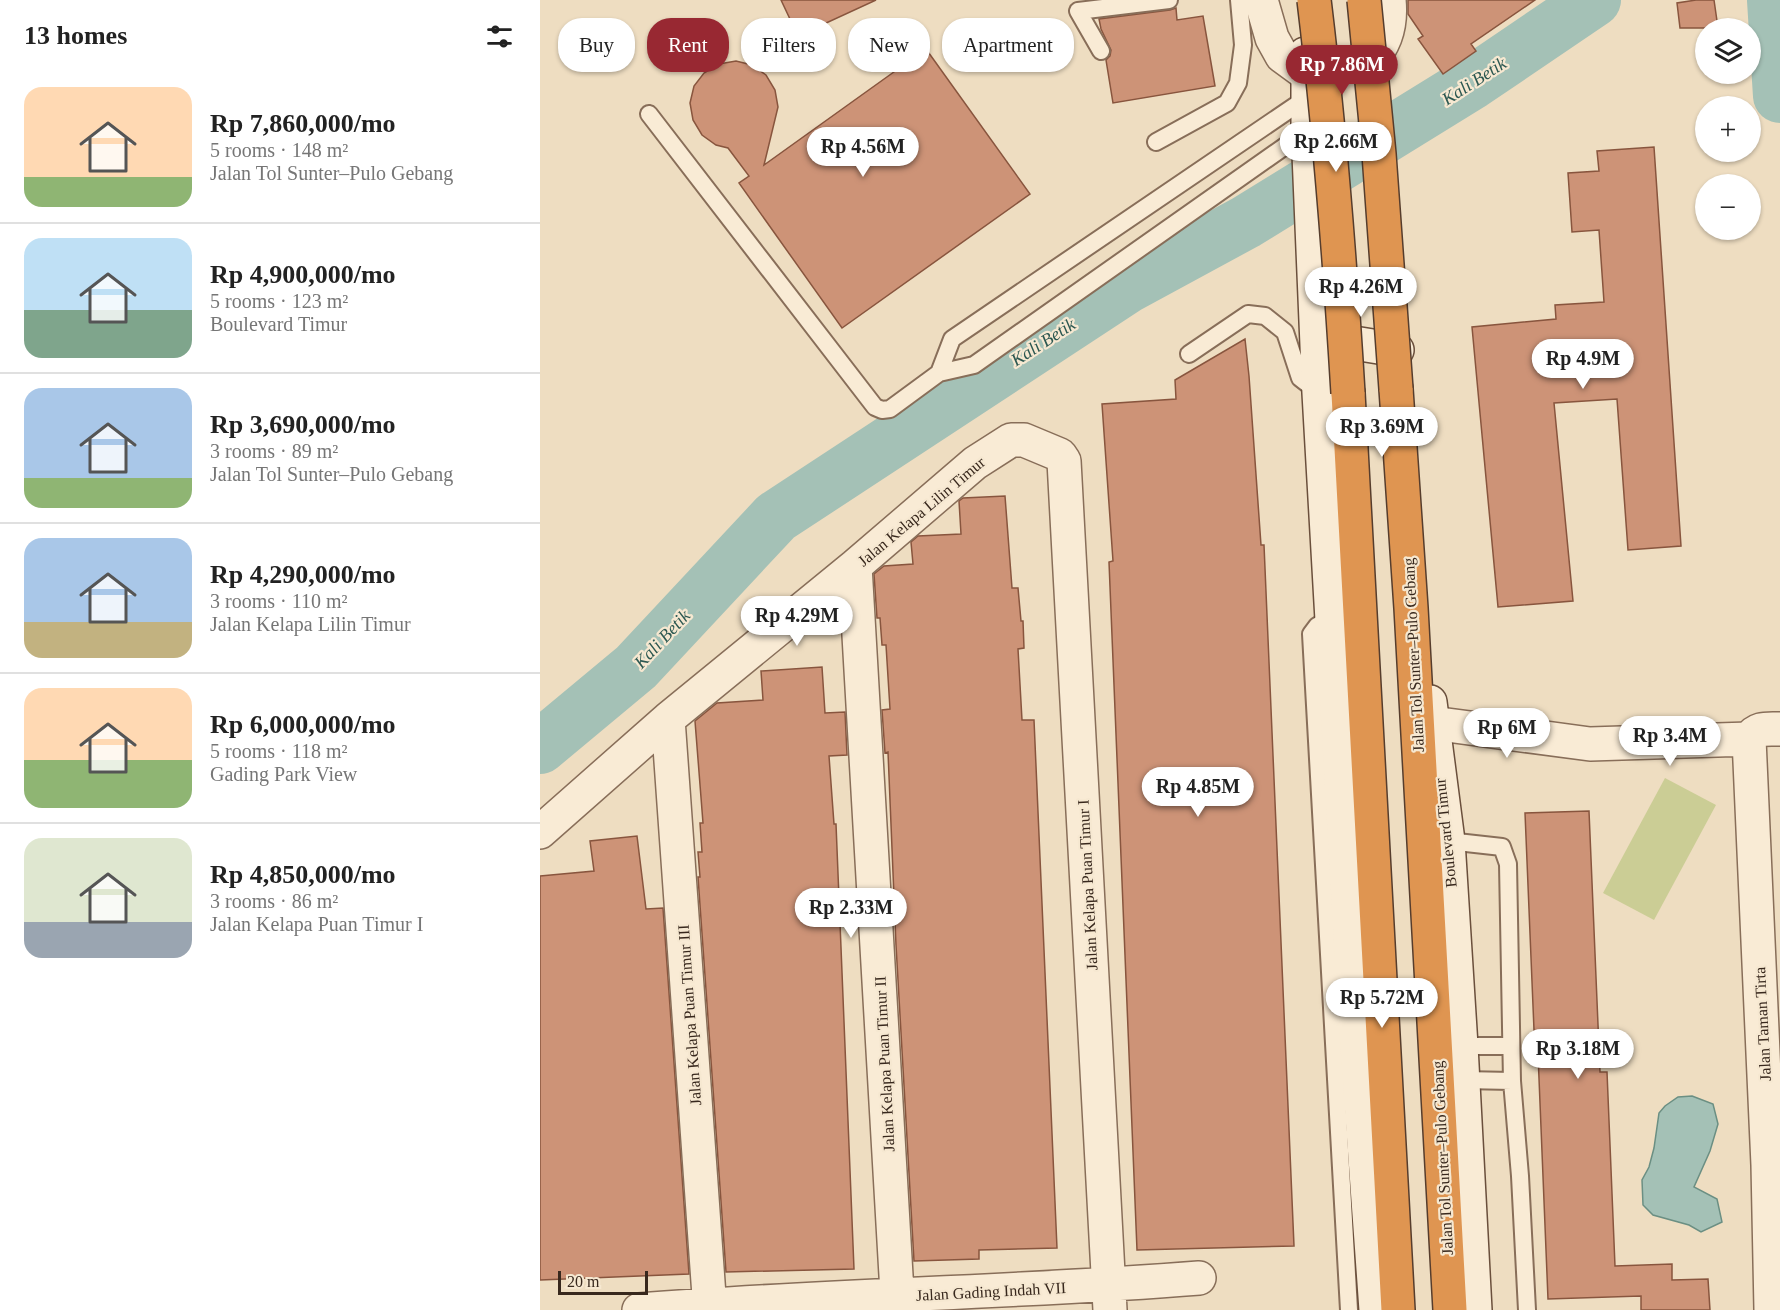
<!DOCTYPE html>
<html lang="en">
<head>
<meta charset="utf-8">
<style>
	body { margin:0; font-family:"Times New Roman",serif; background:#f2f2f2; color:#222; height:100vh; display:flex; flex-direction:column; font-size:22px; white-space:nowrap }
	* { box-sizing:border-box; margin:0 }
	p { font-size:20px; color:#767676 }
	.icon { flex:none; width:33px; height:33px; fill:none; stroke:currentColor; stroke-width:2; stroke-linecap:round; stroke-linejoin:round }
	.map { position:relative; flex:1; overflow:hidden }
	.panel { display:flex; flex-direction:column; background:#fff; width:540px }
	.panel>* { flex:none }
	.top-card { position:absolute; left:18px; top:18px; width:570px; height:54px; display:flex; gap:12px }
	.buttons { position:absolute; left:1155px; top:18px; display:grid; gap:12px }
	.buttons a { display:grid; place-items:center; width:66px; height:66px; border-radius:50%; background:#fff; box-shadow:0 2px 4px #0004; font-size:30px }
	.scale { position:absolute; left:18px; bottom:15px; width:90px; box-sizing:border-box; padding-left:6px; border:3px solid #38281d; border-top:0; font-size:16px; line-height:21px; white-space:nowrap; color:#38281d; -webkit-text-stroke:4px #f6e8d1; paint-order:stroke }
	.price { position:absolute; translate:-50% -51px; padding:0 14px; border-radius:21px; background:#fff; color:#222; font-size:20px; line-height:39px; filter:drop-shadow(0 2px 3px #0008) }
	.price::after { content:''; position:absolute; left:50%; top:36px; width:18px; height:14px; margin-left:-9px; background:inherit; clip-path:polygon(0 0,100% 0,50% 100%) }
	.price.active { background:#982832; color:#fff }
	ul { padding:0; list-style:none }
	li { display:flex; align-items:center; gap:18px; height:150px; padding:0 24px }
	li+li { border-top:2px solid #e0e0e0 }
	li span { display:grid; place-items:center; flex:none; width:168px; height:120px; border-radius:18px; color:#555 }
	li>.icon { margin-inline-start:auto }
	span .icon { width:72px; height:72px; fill:#fffc; stroke-width:1 }
	li b { font-size:26px }
	h2 { display:flex; justify-content:space-between; align-items:center; height:72px; padding:0 24px; font-size:26px }
	.tag { padding:0 21px; border-radius:24px; background:#fff; box-shadow:0 2px 4px #0004; font-size:21px; line-height:54px }
	.tag.active { background:#982832; color:#fff }
	main { display:flex; flex:1; min-height:0 }
	.map>svg:first-child { display:block }
	.green { fill:#cbcd95 }
	.water { fill:#a4c1b6; stroke:#6b8f83; stroke-width:1.5 }
	.lines { fill:none; stroke-linecap:round; stroke-linejoin:round }
	.river { stroke:#a4c1b6; stroke-width:54 }
	.building { fill:#cd9377; stroke:#88553e; stroke-width:1.5 }
	.service-casing { stroke:#886e59; stroke-width:20 }
	.minor-casing { stroke:#886e59; stroke-width:36 }
	.tertiary-casing { stroke:#886e59; stroke-width:36 }
	.secondary-casing { stroke:#6a4f3c; stroke-width:36 }
	.motorway-casing { stroke:#563d2d; stroke-width:36 }
	.service { stroke:#f9ebd5; stroke-width:16 }
	.minor { stroke:#f9ebd5; stroke-width:33 }
	.tertiary { stroke:#f9ebd5; stroke-width:33 }
	.secondary { stroke:#f9ebd5; stroke-width:33 }
	.motorway { stroke:#df9551; stroke-width:33 }
	.motorway-bridge-casing { stroke:#563d2d; stroke-width:36; stroke-linecap:butt }
	.motorway-bridge { stroke:#df9551; stroke-width:33 }
	.labels { text-anchor:middle; stroke-width:4.5; stroke-linejoin:round; paint-order:stroke }
	.street-label { font-size:16px; fill:#38281d; stroke:#f6e8d1 }
	.water-label { font-size:18px; font-style:italic; fill:#2c5851; stroke:#f6e8d1 }
</style>
</head>
<body>
<main>
<section class="panel">
<h2>13 homes<svg class="icon" aria-label="filters" viewBox="0 0 24 24"><path d="M4 7h16M4 17h16"/><circle cx="9" cy="7" r="2"/><circle cx="15" cy="17" r="2"/></svg></h2>
<ul>
<li><span style="background:linear-gradient(#ffd9b3 75%,#8fb573 0)"><svg class="icon" aria-label="home" viewBox="0 0 24 24"><path d="M3 11l9-7 9 7M6 9v11h12V9"/></svg></span><div><b>Rp 7,860,000/mo</b><p>5 rooms · 148 m²</p><p>Jalan Tol Sunter–Pulo Gebang</p></div></li>
<li><span style="background:linear-gradient(#bfe0f5 60%,#7fa58c 0)"><svg class="icon" aria-label="home" viewBox="0 0 24 24"><path d="M3 11l9-7 9 7M6 9v11h12V9"/></svg></span><div><b>Rp 4,900,000/mo</b><p>5 rooms · 123 m²</p><p>Boulevard Timur</p></div></li>
<li><span style="background:linear-gradient(#a9c7e8 75%,#8fb573 0)"><svg class="icon" aria-label="home" viewBox="0 0 24 24"><path d="M3 11l9-7 9 7M6 9v11h12V9"/></svg></span><div><b>Rp 3,690,000/mo</b><p>3 rooms · 89 m²</p><p>Jalan Tol Sunter–Pulo Gebang</p></div></li>
<li><span style="background:linear-gradient(#a9c7e8 70%,#c2b280 0)"><svg class="icon" aria-label="home" viewBox="0 0 24 24"><path d="M3 11l9-7 9 7M6 9v11h12V9"/></svg></span><div><b>Rp 4,290,000/mo</b><p>3 rooms · 110 m²</p><p>Jalan Kelapa Lilin Timur</p></div></li>
<li><span style="background:linear-gradient(#ffd9b3 60%,#8fb573 0)"><svg class="icon" aria-label="home" viewBox="0 0 24 24"><path d="M3 11l9-7 9 7M6 9v11h12V9"/></svg></span><div><b>Rp 6,000,000/mo</b><p>5 rooms · 118 m²</p><p>Gading Park View</p></div></li>
<li><span style="background:linear-gradient(#dfe7d0 70%,#9aa5b1 0)"><svg class="icon" aria-label="home" viewBox="0 0 24 24"><path d="M3 11l9-7 9 7M6 9v11h12V9"/></svg></span><div><b>Rp 4,850,000/mo</b><p>3 rooms · 86 m²</p><p>Jalan Kelapa Puan Timur I</p></div></li>
</ul>
</section>
<div class="map">
<svg width="1240" height="1310" viewBox="0 0 1240 1310">
	<rect width="100%" height="100%" fill="#eeddc1"/>
	<path class="green" d="M1125,778L1176,805L1114,920L1063,893Z"/>
	<path class="water" d="M1152,1096L1173,1104L1178,1124L1170,1151L1154,1187L1177,1199L1182,1222L1161,1232L1149,1225L1113,1215L1103,1205L1102,1180L1109,1167L1114,1148L1119,1113L1125,1106L1138,1097Z"/>
	<g class="lines">
		<path class="river" d="M1234,0L1240,96
			M0,747L96,667L236,517L588,286L706,222L933,82L1054,0"/>
	</g>
	<path class="building" d="M241,0H336L258,36Z
		M868,0H995L931,44L936,51L903,74L878,39L883,36L868,14Z
		M1156,0H1174L1178,28H1140L1137,3Z
		M636,8L637,20L663,16L675,86L573,103L566,60L570,56L571,50L561,29L559,19L630,10Z
		M386,49L490,194L302,328L199,183L209,176L188,148L176,145L162,135L153,120L150,103L154,86L164,73L179,64L196,61L212,65L226,75L235,90L238,107L224,165Z
		M1114,147L1141,546L1088,550L1077,399L1014,403L1033,601L958,607L932,327L1016,319L1015,305L1064,302L1059,230L1032,232L1028,173L1059,171L1057,151Z
		M705,339L709,376L721,545H724L754,1246L597,1250L569,562L573,561L562,404L636,399L635,380Z
		M465,496L472,588H478L481,621H483L484,648L478,649L482,720H494L517,1248L439,1250V1259L374,1261L356,945L348,752L345,753L342,710L350,709L346,645H342L340,618H337L334,574L344,566L373,564L371,542L378,536L421,534L419,501L423,498Z
		M282,667L285,713L305,712L307,755L289,756L294,824H296L314,1269L186,1272L158,877H160L158,852H162L160,823H163L155,721L177,703L223,700L221,671Z
		M1049,811L1060,1072H1067L1075,1266L1132,1264V1280L1168,1279L1170,1310H1101V1296L1008,1299L998,1054H995L985,813Z
		M97,836L106,909L123,908L149,1274L0,1280V876L54,871L50,841Z"/>
	<g class="lines">
		<defs>
			<path id="service" d="M561,51L538,11L629,0
				M109,114L335,407L342,410L350,409L399,373L434,365L768,130
				M616,142L687,103L698,83L703,45L699,0
				M649,354L708,314L725,316L745,332L760,378L778,392
				M399,373L412,339L768,97
				M793,617L777,626L771,634L809,1310
				M908,841L962,847L968,864L972,1081L980,1176L987,1310
				M921,1046H971
				M923,1080L972,1081"/>
			<path id="minor" d="M315,566L358,1310
				M128,719L170,1310
				M892,723L1050,744L1209,739
				M1209,739L1228,1165L1231,1310
				M1209,739C1217,727 1227,729 1240,729
				M0,832L128,719L315,566L435,463L471,440H484L520,455L524,461L570,1310
				M99,1310C286,1295 473,1293 659,1278"/>
			<path id="tertiary" d="M721,0L732,38L742,56L768,75
				M826,69C843,46 852,30 849,0"/>
			<path id="secondary" d="M765,54L768,75V130L779,393L814,1005L836,1310
				M777,337L857,350
				M890,702L908,841L921,1046L935,1310"/>
			<path id="motorway" d="M856,389L871,608L910,1310
				M808,393L858,1310"/>
		</defs>
		<use href="#service" class="service-casing"/>
		<use href="#minor" class="minor-casing"/>
		<use href="#tertiary" class="tertiary-casing"/>
		<use href="#secondary" class="secondary-casing"/>
		<use href="#motorway" class="motorway-casing"/>
		<use href="#service" class="service"/>
		<use href="#minor" class="minor"/>
		<use href="#tertiary" class="tertiary"/>
		<use href="#secondary" class="secondary"/>
		<use href="#motorway" class="motorway"/>
		<defs>
			<path id="motorway-bridge" d="M774,0C790,131 800,261 808,393
				M824,0L839,154L856,389"/>
		</defs>
		<use href="#motorway-bridge" class="motorway-bridge-casing"/>
		<use href="#motorway-bridge" class="motorway-bridge"/>
	</g>
	<g class="labels">
		<g class="street-label">
			<text transform="translate(381 511) rotate(-40)" y="6">Jalan Kelapa Lilin Timur</text>
			<text transform="translate(873 655) rotate(-93)" y="6">Jalan Tol Sunter–Pulo Gebang</text>
			<text transform="translate(905 833) rotate(-96)" y="6">Boulevard Timur</text>
			<text transform="translate(547 885) rotate(-93)" y="6">Jalan Kelapa Puan Timur I</text>
			<text transform="translate(149 1015) rotate(-94)" y="6">Jalan Kelapa Puan Timur III</text>
			<text transform="translate(1222 1024) rotate(-93)" y="6">Jalan Taman Tirta</text>
			<text transform="translate(344 1064) rotate(-93)" y="6">Jalan Kelapa Puan Timur II</text>
			<text transform="translate(902 1158) rotate(-93)" y="6">Jalan Tol Sunter–Pulo Gebang</text>
			<text transform="translate(451 1291) rotate(-3)" y="6">Jalan Gading Indah VII</text>
		</g>
		<g class="water-label">
			<text transform="translate(934 81) rotate(-33)" y="6">Kali Betik</text>
			<text transform="translate(503 342) rotate(-33)" y="6">Kali Betik</text>
			<text transform="translate(122 639) rotate(-47)" y="6">Kali Betik</text>
		</g>
	</g>
</svg>
<div class="buttons">
<a><svg class="icon" aria-label="layers" viewBox="0 0 24 24"><path d="M12 4l9 5-9 5-9-5zM3 14l9 5 9-5"/></svg></a>
<a>+</a>
<a>−</a>
</div>
<div class="scale">20 m</div>
<b class="price active" style="left:802px;top:96px">Rp 7.86M</b>
<b class="price" style="left:796px;top:173px">Rp 2.66M</b>
<b class="price" style="left:323px;top:178px">Rp 4.56M</b>
<b class="price" style="left:821px;top:318px">Rp 4.26M</b>
<b class="price" style="left:1043px;top:390px">Rp 4.9M</b>
<b class="price" style="left:842px;top:458px">Rp 3.69M</b>
<b class="price" style="left:257px;top:647px">Rp 4.29M</b>
<b class="price" style="left:967px;top:759px">Rp 6M</b>
<b class="price" style="left:1130px;top:767px">Rp 3.4M</b>
<b class="price" style="left:658px;top:818px">Rp 4.85M</b>
<b class="price" style="left:311px;top:939px">Rp 2.33M</b>
<b class="price" style="left:842px;top:1029px">Rp 5.72M</b>
<b class="price" style="left:1038px;top:1080px">Rp 3.18M</b>
<div class="top-card">
<a class="tag">Buy</a>
<a class="tag active">Rent</a>
<a class="tag">Filters</a>
<a class="tag">New</a>
<a class="tag">Apartment</a>
</div>
</div>
</main>
</body>
</html>
